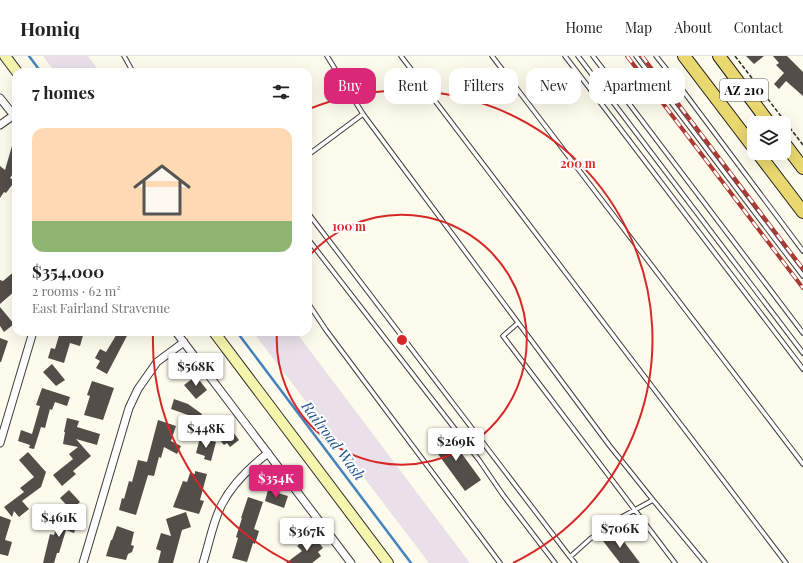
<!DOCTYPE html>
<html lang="en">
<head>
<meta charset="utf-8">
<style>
	body { margin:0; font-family:"Playfair Display",serif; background:#f2f2f2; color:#222; height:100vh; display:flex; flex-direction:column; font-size:15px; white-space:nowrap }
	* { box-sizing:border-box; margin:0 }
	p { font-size:13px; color:#767676 }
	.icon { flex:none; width:22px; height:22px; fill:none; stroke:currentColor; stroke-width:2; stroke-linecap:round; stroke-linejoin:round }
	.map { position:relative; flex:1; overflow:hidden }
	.panel { position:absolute; left:12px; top:12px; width:300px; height:268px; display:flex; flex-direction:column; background:#fff; border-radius:12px; box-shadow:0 4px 16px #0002 }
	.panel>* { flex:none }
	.guide { position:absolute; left:324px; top:12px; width:380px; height:36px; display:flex; gap:8px }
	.tools { position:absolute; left:747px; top:60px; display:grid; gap:8px }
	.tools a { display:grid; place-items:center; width:44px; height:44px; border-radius:8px; background:#fff; box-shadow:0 4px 16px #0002; font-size:20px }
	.price { position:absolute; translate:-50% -34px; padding:0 9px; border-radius:4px; background:#fff; color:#222; font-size:13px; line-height:26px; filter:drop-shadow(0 1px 2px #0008) }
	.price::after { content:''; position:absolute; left:50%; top:24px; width:12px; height:9px; margin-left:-6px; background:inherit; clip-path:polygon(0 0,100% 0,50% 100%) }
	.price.current { background:#db2777; color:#fff }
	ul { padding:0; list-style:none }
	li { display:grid; align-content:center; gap:8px; height:212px; padding:0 20px }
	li+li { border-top:1px solid #e0e0e0 }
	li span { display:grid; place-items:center; height:124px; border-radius:12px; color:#555 }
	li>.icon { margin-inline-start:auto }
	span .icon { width:72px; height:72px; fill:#fffc; stroke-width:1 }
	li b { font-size:17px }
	h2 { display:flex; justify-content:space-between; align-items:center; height:48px; padding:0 20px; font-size:17px }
	.tag { padding:0 14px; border-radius:12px; background:#fff; box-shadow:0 4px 16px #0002; font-size:14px; line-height:36px }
	.tag.current { background:#db2777; color:#fff }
	header { display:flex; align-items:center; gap:24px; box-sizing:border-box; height:56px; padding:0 20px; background:#fff; border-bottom:1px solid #e0e0e0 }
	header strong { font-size:19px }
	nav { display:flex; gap:22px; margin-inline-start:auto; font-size:14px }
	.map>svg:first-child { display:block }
	.industrial { fill:#e9e0e9 }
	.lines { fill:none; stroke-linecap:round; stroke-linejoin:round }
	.stream { stroke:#4582be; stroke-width:2.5 }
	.building { fill:#534e49 }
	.lane-casing { stroke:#3e3e3e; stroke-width:5.5 }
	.street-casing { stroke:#3e3e3e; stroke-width:9 }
	.secondary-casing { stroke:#2d2d2d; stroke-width:12 }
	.primary-casing { stroke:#1c1c1c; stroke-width:14 }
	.path { stroke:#2d2d2d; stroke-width:1.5; stroke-dasharray:4 2; stroke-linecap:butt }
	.lane { stroke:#fff; stroke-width:3.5 }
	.street { stroke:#fff; stroke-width:7 }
	.secondary { stroke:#f6f5ae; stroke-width:10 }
	.primary { stroke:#e9d76f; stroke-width:12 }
	.rail-casing { stroke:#ac3933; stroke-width:4 }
	.rail { stroke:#fff; stroke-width:2.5; stroke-dasharray:8; stroke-linecap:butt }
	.ring { fill:none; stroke:#d62828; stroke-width:2 }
	.labels { text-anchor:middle; stroke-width:4; stroke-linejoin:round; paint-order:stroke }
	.shield { fill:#fff; stroke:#545454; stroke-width:1 }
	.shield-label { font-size:13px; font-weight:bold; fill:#0b0b0b }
	.water-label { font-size:15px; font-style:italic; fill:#23558f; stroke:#fff }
	.centre { fill:#d62828; stroke:#fff; stroke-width:2 }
	.ring-label { font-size:12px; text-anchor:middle; font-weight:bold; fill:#d62828; stroke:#fff; stroke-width:4; stroke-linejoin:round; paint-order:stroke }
</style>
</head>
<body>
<header>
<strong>Homiq</strong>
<nav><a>Home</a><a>Map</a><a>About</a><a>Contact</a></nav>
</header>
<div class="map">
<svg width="803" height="507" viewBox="0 0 803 507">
	<rect width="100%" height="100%" fill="#fdfbec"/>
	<path class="industrial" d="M43,0H88L100,16H55Z
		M253,276H296L470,507H429Z"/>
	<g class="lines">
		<path class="stream" d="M29,0L41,16
			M237,276L411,507"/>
	</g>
	<path class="building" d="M746,0H764L754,8Z
		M773,0H787L803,16V40L786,25L779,33L774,28L784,17L776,9L779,7Z
		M14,83H16V114L10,122L15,125L6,137L4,136L0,142V110L5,114Z
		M16,214V234L0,248V224L3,225Z
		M0,251L14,268L4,276L0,270Z
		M60,276H84L80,290L70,287L64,307L48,302L51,292L55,293Z
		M118,276H129L107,318L96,312L100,305L95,302L100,293L106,296Z
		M0,282L8,285L1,306H0Z
		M52,308L65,324L56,330L43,316Z
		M196,320L207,334L196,343L184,329Z
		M92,325L114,332L103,364L84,359L90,340L87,339Z
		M42,332L70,341L67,350L55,346L52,354L50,353L45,372L41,371L34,393L29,392L30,389L18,385L21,374L32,378L40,350L36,349Z
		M174,343L188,348L202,358L197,365L188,359L171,353Z
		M67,362L79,365L77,371L100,378L97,389L76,383L91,400L73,415L76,418L62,430L53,419L73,403L69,398L78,391L63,388L65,376H64Z
		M158,364L176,370L171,385L181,390L177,398L164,391L161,402L159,401L154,420L148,419L136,459L119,454L122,442L124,443L129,425L132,426L138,404L147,406Z
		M227,368L239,384L230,391L227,387L224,389L220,384L224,381L219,374Z
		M446,376L481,424L465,435L430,387Z
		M200,382L216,386L211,405L204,403L205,400L196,397Z
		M28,396L46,416L41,431L22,445L29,453L19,461L14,455L12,461L4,451L24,436L20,432L34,421L19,404Z
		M195,415L207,418L200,444L204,445L199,458L173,451L183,425L187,426L190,417L195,418Z
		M69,434L80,446L71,454L60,442Z
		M268,434L288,440L284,452L265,445Z
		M248,441L263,446L254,473L259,475L255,488L253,487L247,506L232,502L238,482L236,481L242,462H241Z
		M186,456L191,471L182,474L173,507H158L161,495L156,493L161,477L171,480L166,463Z
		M61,459L78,465L74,477L66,474L59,497H57L54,507H43L50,478L54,479Z
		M0,460L11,464L5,484L12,486L8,500L0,498Z
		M117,470L134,476L131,489L134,490L132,496L128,498L126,504L106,500L111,484H112Z
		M616,475L640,507H620L603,485Z
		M308,481L313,487L317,484L323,492L318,496L321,500L312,507H286L302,495L297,490Z"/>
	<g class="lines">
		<defs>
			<path id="lane" d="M124,0L133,16
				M401,0L786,507
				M492,0L803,408
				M565,0L803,313
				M578,0L803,297
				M593,0L803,277
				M636,0L803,220
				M656,0L675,24L803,195
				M308,99L363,58L327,0
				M308,157L570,501L590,483L620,462L653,444L609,389L363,58
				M308,183L479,404L503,439L555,507
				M308,247L326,274L500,507
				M518,267L503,280L675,507
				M653,444L705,507
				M570,501L575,507"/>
			<path id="street" d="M0,42L16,62
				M0,69L14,59
				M176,276L351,507
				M0,387L33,276
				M83,507L129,352L138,333L157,306L184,286
				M203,507C209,488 213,465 222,448C233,427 250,411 268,397"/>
			<path id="secondary" d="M5,0L17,16
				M214,276L388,507"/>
			<path id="primary" d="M684,0L754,92
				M719,0L769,67
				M784,87L803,112
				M758,97L803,156"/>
		</defs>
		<use href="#lane" class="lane-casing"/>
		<use href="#street" class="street-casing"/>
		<use href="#secondary" class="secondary-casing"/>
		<use href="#primary" class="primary-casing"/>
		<path class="path" d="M735,0L803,89"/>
		<use href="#lane" class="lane"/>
		<use href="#street" class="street"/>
		<use href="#secondary" class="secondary"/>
		<use href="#primary" class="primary"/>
		<defs>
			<path id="rail" d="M627,0L803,232
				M642,0L803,213"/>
		</defs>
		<use href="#rail" class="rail-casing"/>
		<use href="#rail" class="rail"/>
	</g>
	<g class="ring">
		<path d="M308 201A125 125 0 1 1 277 276"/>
		<path d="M291 507A249 249 0 0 1 153 277M309 53A249 249 0 0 1 513 507"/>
	</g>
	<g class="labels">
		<rect class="shield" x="720" y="23" width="48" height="22" rx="3"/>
		<g class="shield-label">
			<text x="744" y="39">AZ 210</text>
		</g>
		<g class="water-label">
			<text transform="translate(333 385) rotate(53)" y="5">Railroad Wash</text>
		</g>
	</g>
	<circle cx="402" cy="284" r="6" class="centre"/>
	<g class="ring-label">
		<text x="578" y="112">200 m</text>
		<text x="349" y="175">100 m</text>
	</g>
</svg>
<div class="tools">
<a><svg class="icon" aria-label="layers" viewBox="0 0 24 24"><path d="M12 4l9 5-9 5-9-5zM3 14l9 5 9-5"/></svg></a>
</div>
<b class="price" style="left:196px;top:331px">$568K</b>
<b class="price" style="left:206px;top:393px">$448K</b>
<b class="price" style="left:456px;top:406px">$269K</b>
<b class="price current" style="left:276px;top:443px">$354K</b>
<b class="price" style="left:59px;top:482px">$461K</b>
<b class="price" style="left:620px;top:493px">$706K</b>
<b class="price" style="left:307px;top:496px">$367K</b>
<div class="guide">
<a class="tag current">Buy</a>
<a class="tag">Rent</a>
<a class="tag">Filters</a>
<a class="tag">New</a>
<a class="tag">Apartment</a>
</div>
<section class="panel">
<h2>7 homes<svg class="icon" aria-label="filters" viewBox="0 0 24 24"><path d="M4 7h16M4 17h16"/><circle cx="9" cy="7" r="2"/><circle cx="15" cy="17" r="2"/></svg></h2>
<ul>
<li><span style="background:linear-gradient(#ffd9b3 75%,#8fb573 0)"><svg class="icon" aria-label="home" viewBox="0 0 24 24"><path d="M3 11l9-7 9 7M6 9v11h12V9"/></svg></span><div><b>$354,000</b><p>2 rooms · 62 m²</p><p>East Fairland Stravenue</p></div></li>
</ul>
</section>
</div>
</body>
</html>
